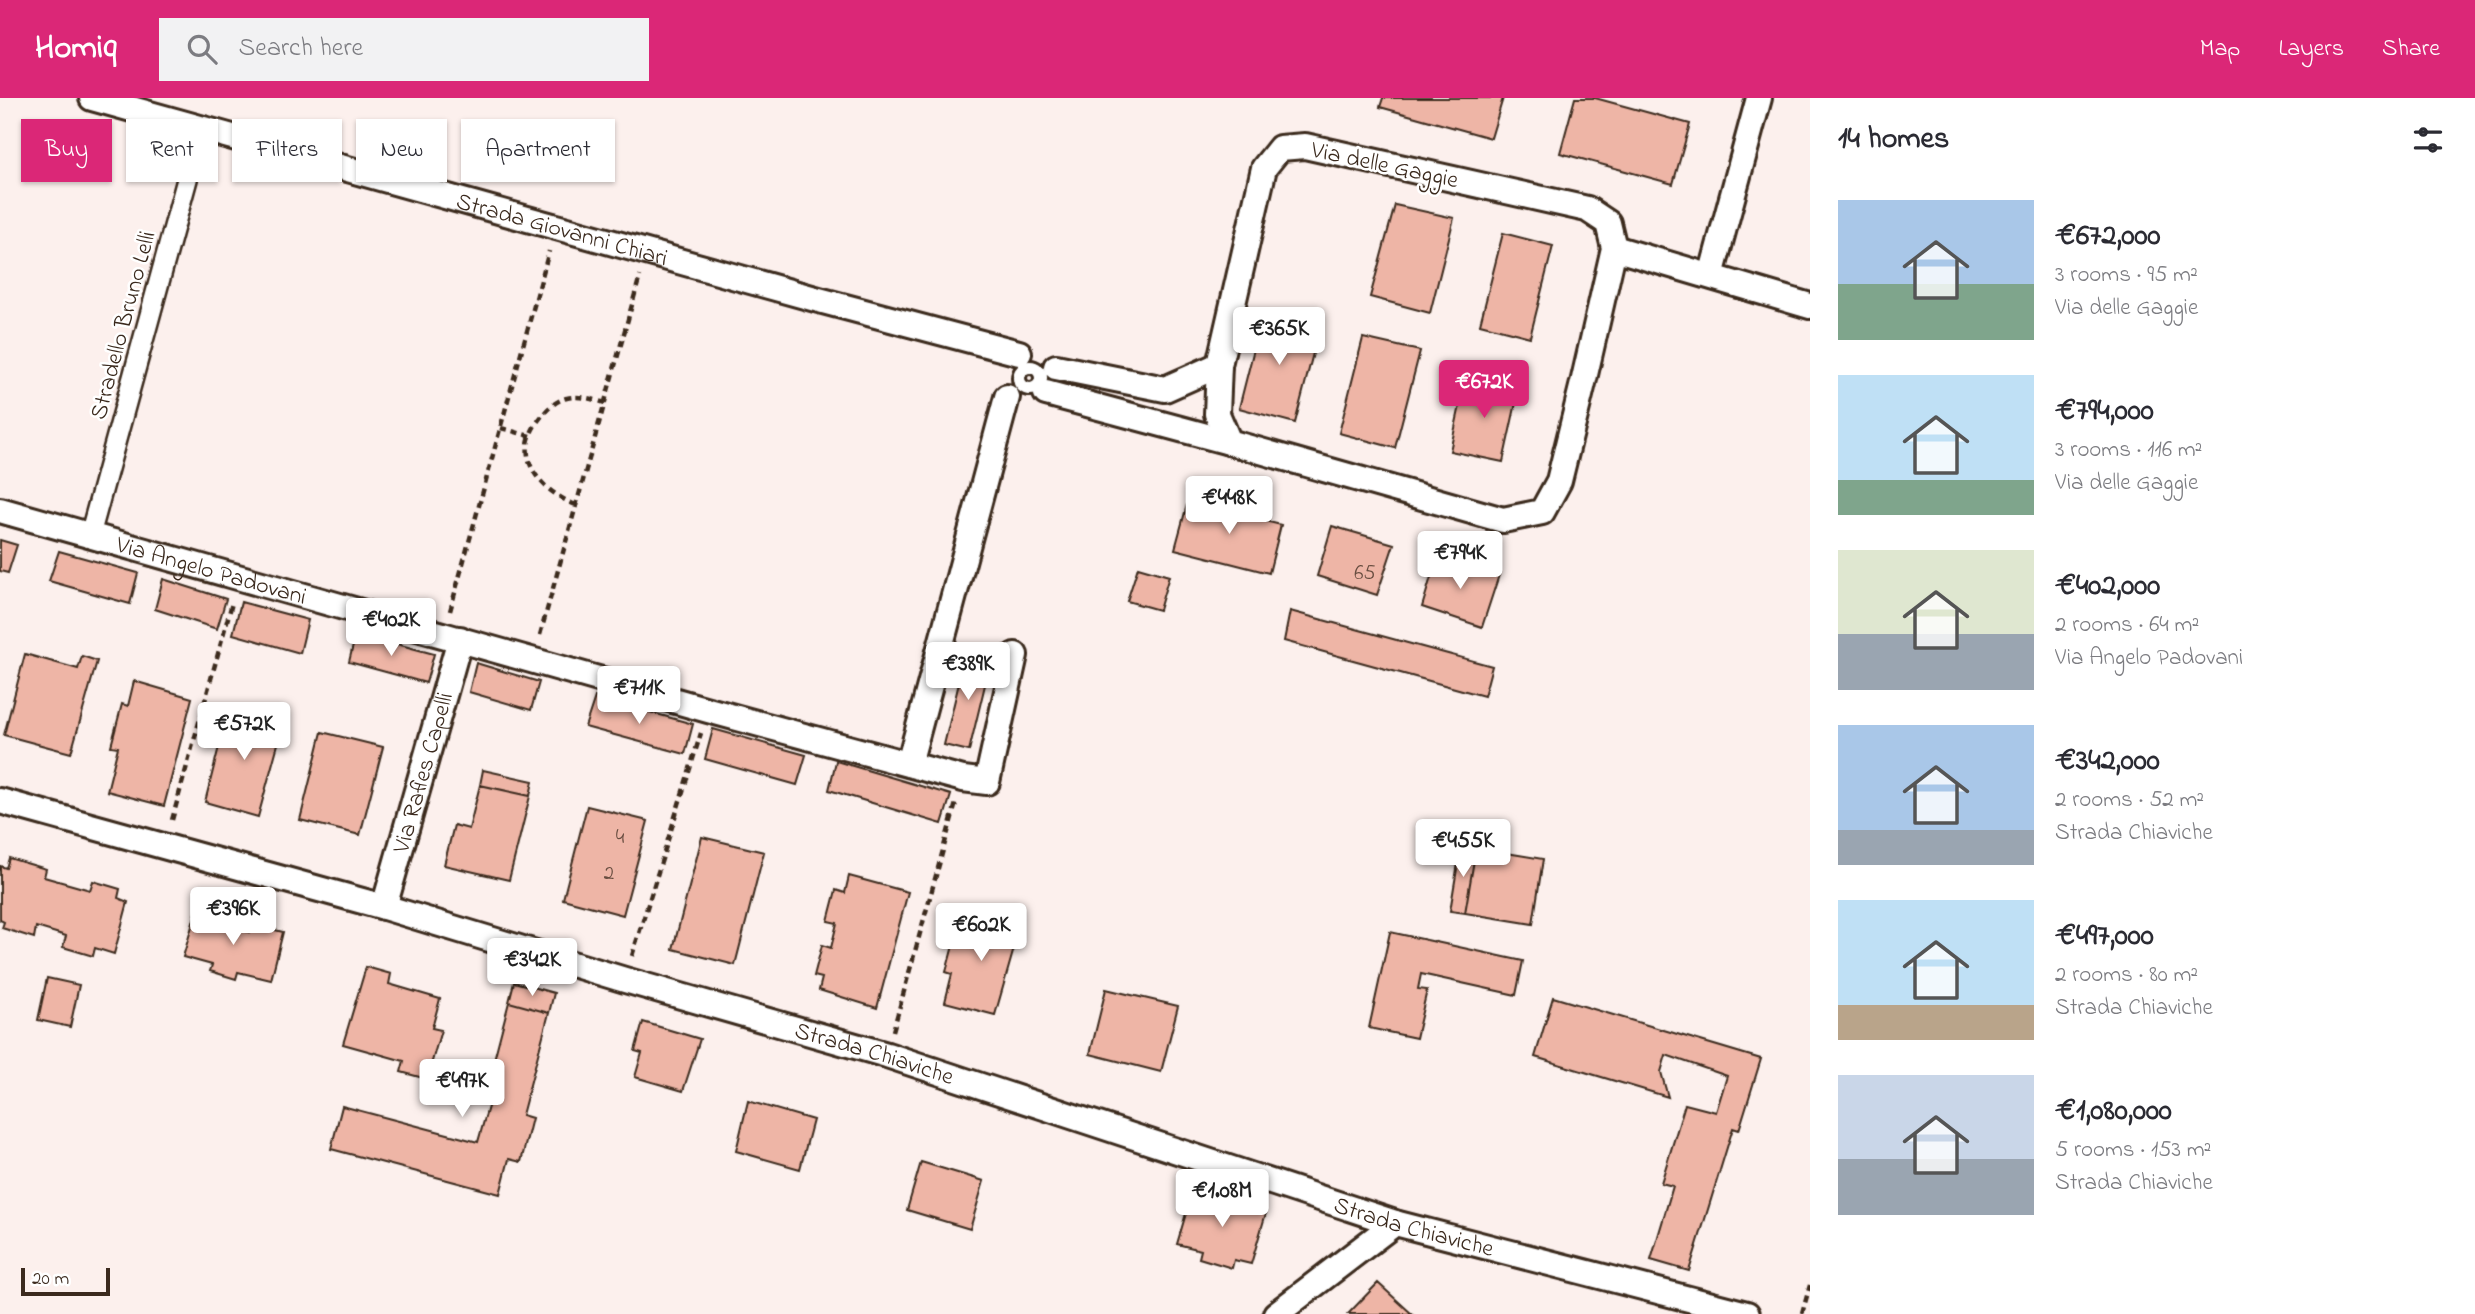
<!DOCTYPE html>
<html lang="en">
<head>
<meta charset="utf-8">
<style>
	body { margin:0; font-family:"Indie Flower",sans-serif; background:#f2f2f3; color:#2b2b33; height:100vh; display:flex; flex-direction:column; font-size:26px; white-space:nowrap }
	* { box-sizing:border-box; margin:0 }
	p { font-size:23px; color:#7c7c81 }
	.icon { flex:none; width:38px; height:38px; fill:none; stroke:currentColor; stroke-width:2; stroke-linecap:round; stroke-linejoin:round }
	.map { position:relative; flex:1; overflow:hidden }
	.side { display:flex; flex-direction:column; background:#fff; width:665px }
	.side>* { flex:none }
	.top-card { position:absolute; left:21px; top:21px; width:665px; height:63px; display:flex; gap:14px }
	.scale { position:absolute; left:21px; bottom:18px; width:89px; box-sizing:border-box; padding-left:7px; border:4px solid #3b2a1e; border-top:0; font-size:19px; line-height:24px; white-space:nowrap; color:#3b2a1e; -webkit-text-stroke:5px #fff; paint-order:stroke }
	.price { position:absolute; translate:-50% -60px; padding:0 16px; border-radius:7px; background:#fff; color:#222; font-size:23px; line-height:46px; filter:drop-shadow(0 2px 4px #0008) }
	.price::after { content:''; position:absolute; left:50%; top:42px; width:21px; height:16px; margin-left:-10px; background:inherit; clip-path:polygon(0 0,100% 0,50% 100%) }
	.price.current { background:#db2777; color:#fff }
	ul { padding:0; list-style:none }
	li { display:flex; align-items:center; gap:21px; height:175px; padding:0 28px }
	li span { display:grid; place-items:center; flex:none; width:196px; height:140px; border-radius:0px; color:#555 }
	li>.icon { margin-inline-start:auto }
	span .icon { width:84px; height:84px; fill:#fffc; stroke-width:1 }
	li b { font-size:30px }
	h2 { display:flex; justify-content:space-between; align-items:center; height:84px; padding:0 28px; font-size:30px }
	.pill { padding:0 24px; border-radius:0px; background:#fff; box-shadow:0 2px 5px #0004; font-size:24px; line-height:63px }
	.pill.current { background:#db2777; color:#fff }
	header { display:flex; align-items:center; gap:42px; box-sizing:border-box; height:98px; padding:0 35px; background:#db2777; color:#fff }
	header strong { font-size:33px }
	nav { display:flex; gap:38px; margin-inline-start:auto; font-size:24px }
	.search { width:490px; height:63px; background:#f2f2f3; display:flex; align-items:center; gap:18px; box-sizing:border-box; padding:0 24px; border-radius:0px; color:#7c7c81; font-size:26px }
	main { display:flex; flex:1; min-height:0 }
	.map>svg:first-child { display:block }
	.building { fill:#eeb5a6; stroke:#3b2a1e; stroke-width:2 }
	.lines { fill:none; stroke-linecap:round; stroke-linejoin:round }
	.service-casing { stroke:#3b2a1e; stroke-width:18 }
	.pedestrian-casing { stroke:#3b2a1e; stroke-width:24 }
	.minor-casing { stroke:#3b2a1e; stroke-width:30 }
	.path { stroke:#3b2a1e; stroke-width:4.5; stroke-dasharray:7 5; stroke-linecap:butt }
	.service { stroke:#fff; stroke-width:12 }
	.pedestrian { stroke:#fff; stroke-width:19 }
	.minor { stroke:#fff; stroke-width:24 }
	.labels { text-anchor:middle; stroke-width:5; stroke-linejoin:round; paint-order:stroke }
	.number-label { font-size:21px; fill:#684d40 }
	.street-label { font-size:24px; fill:#3b2a1e; stroke:#fff }
</style>
</head>
<body>
<header>
<strong>Homiq</strong>
<div class="search"><svg class="icon" aria-label="search" viewBox="0 0 24 24"><circle cx="10" cy="10" r="6"/><path d="M15 15l6 6"/></svg>Search here</div>
<nav><a>Map</a><a>Layers</a><a>Share</a></nav>
</header>
<main>
<div class="map">
<svg width="1810" height="1216" viewBox="0 0 1810 1216">
	<rect width="100%" height="100%" fill="#fcf0ed"/>
	<filter id="ink" filterUnits="userSpaceOnUse"><feTurbulence type="fractalNoise" baseFrequency=".0143" numOctaves="2"/><feDisplacementMap in="SourceGraphic" scale="14" xChannelSelector="R" yChannelSelector="G"/><feConvolveMatrix kernelMatrix="1 2 1 2 8 2 1 2 1" color-interpolation-filters="sRGB"/></filter>
	<g filter="url(#ink)">
		<path class="building" d="M1383,0H1503L1491,40L1380,9Z
			M1575,0H1595L1690,26L1673,86L1560,55Z
			M1395,107L1454,120L1430,215L1370,199Z
			M1503,135L1553,148L1530,239L1480,226Z
			M1263,215L1320,228L1295,325L1239,310Z
			M1363,240L1420,253L1395,350L1339,335Z
			M1466,280L1519,291L1503,364L1450,353Z
			M1188,403L1218,411L1220,404L1255,413L1253,420L1281,427L1269,475L1175,451Z
			M1332,428L1394,446L1377,497L1317,478Z
			M0,442L17,447L8,475L0,473Z
			M59,453L138,475L130,506L49,483Z
			M1437,459L1499,477L1482,529L1422,509Z
			M1138,469L1169,478L1159,512L1127,503Z
			M163,481L226,501L217,531L155,511Z
			M241,504L308,522L300,555L233,536Z
			M1290,513L1492,568L1484,598L1284,543Z
			M356,535L434,556L426,585L349,564Z
			M25,556L78,571L82,558L97,563L71,655L4,637Z
			M966,556L991,562L969,653L944,647Z
			M476,565L539,584L531,612L469,594Z
			M134,583L192,600L164,708L107,693L118,649L111,648L122,606L128,608Z
			M595,599L693,626L685,656L585,629Z
			M229,609L284,624L258,719L205,704Z
			M713,631L806,657L797,687L705,661Z
			M322,634L383,649L360,737L300,722Z
			M836,663L951,697L942,726L829,692Z
			M483,672L533,683L530,698L480,687Z
			M480,687L530,698L509,782L444,767L454,727L469,731Z
			M587,708L648,723L623,817L563,801Z
			M702,739L764,754L735,867L673,851Z
			M1461,747L1476,750L1465,815L1450,813Z
			M1476,750L1543,761L1533,826L1465,815Z
			M9,760L46,771L44,779L90,792L93,783L120,791L118,800L128,804L114,856L95,850L93,858L63,849L66,838L36,829L34,840L2,830L4,824L0,822V768L6,770Z
			M849,778L908,794L877,910L819,892L822,880L814,878L822,847L831,850L837,825L828,823L836,792L845,795Z
			M197,811L224,819L222,827L249,834L251,826L283,834L271,882L238,874L236,881L210,873L212,867L183,859Z
			M970,813L1021,826L995,917L945,904L952,876L946,874L955,840L963,842Z
			M1390,834L1523,863L1516,897L1421,876L1418,891L1427,892L1416,940L1369,930Z
			M366,869L391,876L389,886L440,901L432,930L441,932L427,981L401,974L404,963L343,946Z
			M47,880L79,887L70,929L38,922Z
			M514,884L554,895L549,915L509,904Z
			M1106,891L1178,908L1161,974L1090,956Z
			M1553,899L1761,961L1739,1032L1733,1030L1689,1173L1651,1162L1673,1088L1661,1085L1685,1006L1716,1014L1727,978L1666,957L1661,974L1668,999L1535,959Z
			M509,904L549,915L522,1017L532,1020L521,1064L509,1061L500,1096L331,1051L342,1008L478,1044L489,1005L483,1004Z
			M643,924L700,941L683,993L635,979L642,955L635,953Z
			M748,1003L813,1022L800,1071L736,1053Z
			M921,1064L984,1083L970,1131L907,1112Z
			M1214,1094L1249,1104L1247,1110L1266,1115L1251,1166L1234,1162L1232,1170L1199,1160L1201,1152L1177,1146L1192,1095L1212,1100Z
			M1378,1185L1412,1216H1348Z"/>
		<g class="lines">
			<defs>
				<path id="service" d="M1019 280a11 11 0 1 1 22 0a11 11 0 1 1-22 0Z"/>
				<path id="pedestrian" d="M90,437L201,30"/>
				<g id="minor">
					<path id="s1" d="M92,0L819,202L1019,255"/>
					<path d="M1305,48L1587,111L1608,125L1614,150L1584,281L1559,383L1542,414L1503,422L1229,344L1217,316L1219,267L1264,70L1280,50Z"/>
					<path d="M1614,150L1810,208"/>
					<path d="M1711,178L1759,0"/>
					<path d="M1056,269L1165,291L1219,267"/>
					<path d="M1046,295L1229,344"/>
					<path id="s2" d="M0,412L708,612L963,681L987,684L1015,557"/>
					<path d="M909,666L1007,299"/>
					<path id="s3" d="M0,703L384,809L625,882L887,957L1395,1125L1747,1216"/>
					<path id="s4" d="M384,809L460,541"/>
					<path d="M1276,1216L1395,1125"/>
				</g>
			</defs>
			<use href="#service" class="service-casing"/>
			<use href="#pedestrian" class="pedestrian-casing"/>
			<use href="#minor" class="minor-casing"/>
			<path class="path" d="M501,330L530,338
				M576,407C541,393 511,360 538,323C545,313 554,303 567,300C580,297 592,301 605,305
				M450,513L549,153
				M540,537L640,178
				M172,722L232,505
				M632,858L701,635
				M893,933L956,705
				M1802,1216L1810,1187"/>
			<use href="#service" class="service"/>
			<use href="#pedestrian" class="pedestrian"/>
			<use href="#minor" class="minor"/>
		</g>
	</g>
	<g class="labels">
		<g class="number-label">
			<text x="1365" y="481">65</text>
			<text x="620" y="745">4</text>
			<text x="609" y="781">2</text>
		</g>
		<g class="street-label">
			<text transform="translate(1385 66) rotate(12)" y="8">Via delle Gaggie</text>
			<text dy="8" stroke="none"><textPath href="#s1" startOffset="488">Strada Giovanni Chiari</textPath></text>
			<text transform="translate(122 227) rotate(-75)" y="8">Stradello Bruno Lelli</text>
			<text dy="8" stroke="none"><textPath href="#s2" startOffset="220">Via Angelo Padovani</textPath></text>
			<text dy="8" stroke="none"><textPath href="#s4" startOffset="140">Via Rafles Capelli</textPath></text>
			<text dy="8" stroke="none"><textPath href="#s3" startOffset="910">Strada Chiaviche</textPath></text>
			<text dy="8" stroke="none"><textPath href="#s3" startOffset="1477">Strada Chiaviche</textPath></text>
		</g>
	</g>
</svg>
<div class="scale">20 m</div>
<b class="price" style="left:1279px;top:269px">€365K</b>
<b class="price current" style="left:1484px;top:322px">€672K</b>
<b class="price" style="left:1229px;top:438px">€448K</b>
<b class="price" style="left:1460px;top:493px">€794K</b>
<b class="price" style="left:391px;top:560px">€402K</b>
<b class="price" style="left:968px;top:604px">€389K</b>
<b class="price" style="left:639px;top:628px">€711K</b>
<b class="price" style="left:244px;top:664px">€572K</b>
<b class="price" style="left:1463px;top:781px">€455K</b>
<b class="price" style="left:233px;top:849px">€396K</b>
<b class="price" style="left:981px;top:865px">€602K</b>
<b class="price" style="left:532px;top:900px">€342K</b>
<b class="price" style="left:462px;top:1021px">€497K</b>
<b class="price" style="left:1222px;top:1131px">€1.08M</b>
<div class="top-card">
<a class="pill current">Buy</a>
<a class="pill">Rent</a>
<a class="pill">Filters</a>
<a class="pill">New</a>
<a class="pill">Apartment</a>
</div>
</div>
<section class="side">
<h2>14 homes<svg class="icon" aria-label="filters" viewBox="0 0 24 24"><path d="M4 7h16M4 17h16"/><circle cx="9" cy="7" r="2"/><circle cx="15" cy="17" r="2"/></svg></h2>
<ul>
<li><span style="background:linear-gradient(#a9c7e8 60%,#7fa58c 0)"><svg class="icon" aria-label="home" viewBox="0 0 24 24"><path d="M3 11l9-7 9 7M6 9v11h12V9"/></svg></span><div><b>€672,000</b><p>3 rooms · 95 m²</p><p>Via delle Gaggie</p></div></li>
<li><span style="background:linear-gradient(#bfe0f5 75%,#7fa58c 0)"><svg class="icon" aria-label="home" viewBox="0 0 24 24"><path d="M3 11l9-7 9 7M6 9v11h12V9"/></svg></span><div><b>€794,000</b><p>3 rooms · 116 m²</p><p>Via delle Gaggie</p></div></li>
<li><span style="background:linear-gradient(#dfe7d0 60%,#9aa5b1 0)"><svg class="icon" aria-label="home" viewBox="0 0 24 24"><path d="M3 11l9-7 9 7M6 9v11h12V9"/></svg></span><div><b>€402,000</b><p>2 rooms · 64 m²</p><p>Via Angelo Padovani</p></div></li>
<li><span style="background:linear-gradient(#a9c7e8 75%,#9aa5b1 0)"><svg class="icon" aria-label="home" viewBox="0 0 24 24"><path d="M3 11l9-7 9 7M6 9v11h12V9"/></svg></span><div><b>€342,000</b><p>2 rooms · 52 m²</p><p>Strada Chiaviche</p></div></li>
<li><span style="background:linear-gradient(#bfe0f5 75%,#b9a48a 0)"><svg class="icon" aria-label="home" viewBox="0 0 24 24"><path d="M3 11l9-7 9 7M6 9v11h12V9"/></svg></span><div><b>€497,000</b><p>2 rooms · 80 m²</p><p>Strada Chiaviche</p></div></li>
<li><span style="background:linear-gradient(#c9d6e8 60%,#9aa5b1 0)"><svg class="icon" aria-label="home" viewBox="0 0 24 24"><path d="M3 11l9-7 9 7M6 9v11h12V9"/></svg></span><div><b>€1,080,000</b><p>5 rooms · 153 m²</p><p>Strada Chiaviche</p></div></li>
</ul>
</section>
</main>
</body>
</html>
